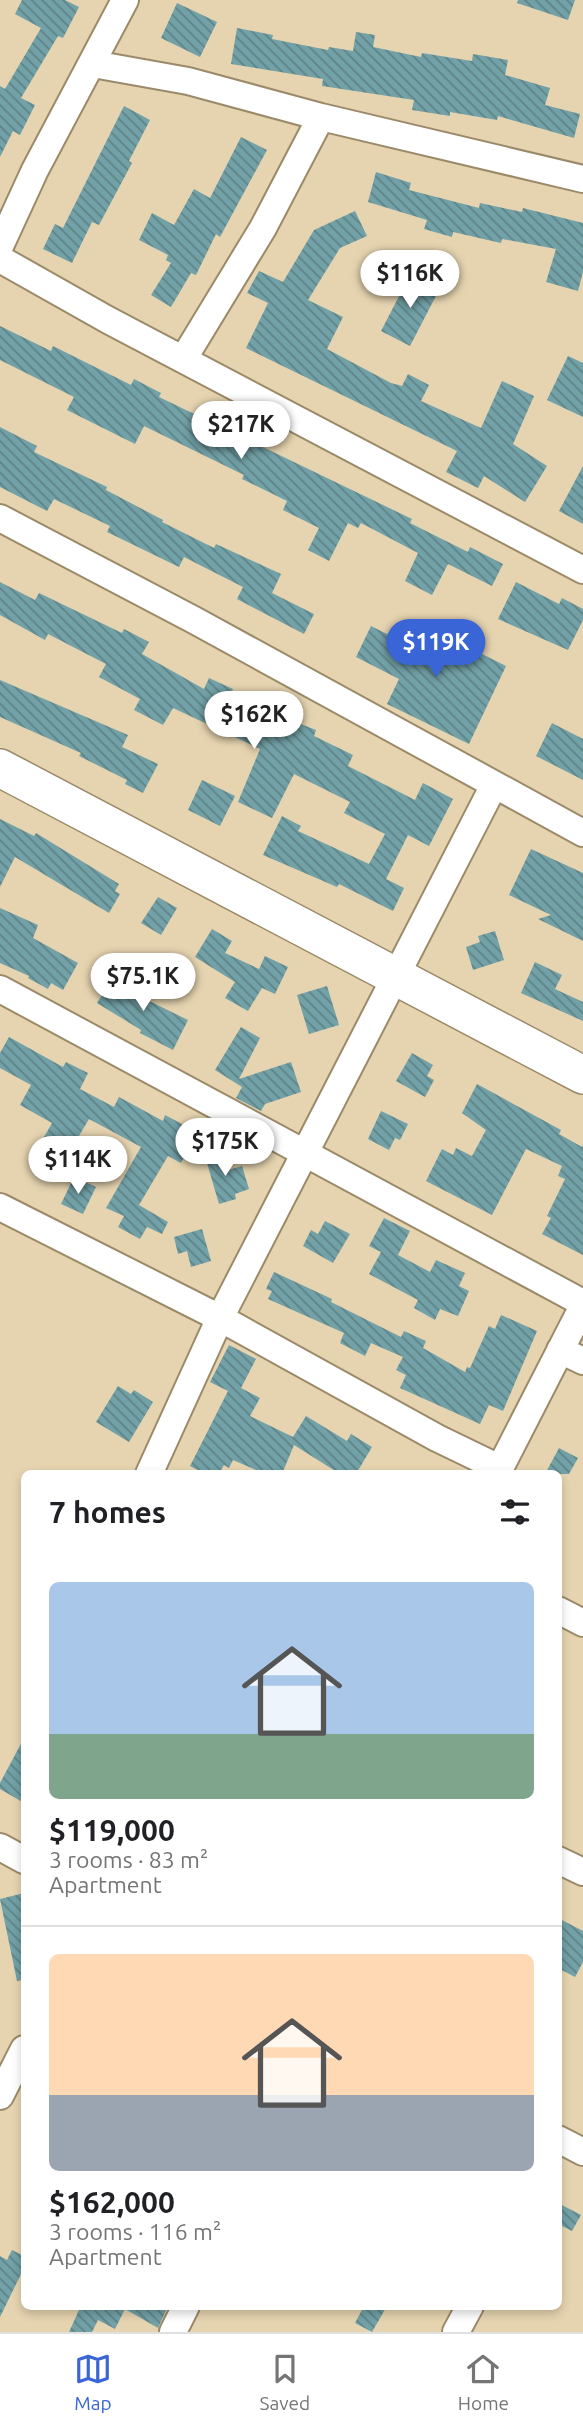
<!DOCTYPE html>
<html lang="en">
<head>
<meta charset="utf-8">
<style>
	body { margin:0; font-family:Ubuntu,sans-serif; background:#f2f2f2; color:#202124; height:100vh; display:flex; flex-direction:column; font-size:26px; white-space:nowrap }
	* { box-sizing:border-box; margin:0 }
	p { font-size:23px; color:#757577 }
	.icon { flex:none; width:38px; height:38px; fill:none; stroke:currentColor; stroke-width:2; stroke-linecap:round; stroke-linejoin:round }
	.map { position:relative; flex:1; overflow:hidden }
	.panel { position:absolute; left:21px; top:1470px; width:541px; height:840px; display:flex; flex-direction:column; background:#fff; border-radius:10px; box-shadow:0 4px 10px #0003 }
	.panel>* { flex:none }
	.price { position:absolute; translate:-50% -60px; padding:0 16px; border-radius:24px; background:#fff; color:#222; font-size:23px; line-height:46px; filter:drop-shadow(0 2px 4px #0008) }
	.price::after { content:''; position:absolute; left:50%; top:42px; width:21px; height:16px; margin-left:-10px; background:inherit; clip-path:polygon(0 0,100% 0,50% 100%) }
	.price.active { background:#3965d6; color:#fff }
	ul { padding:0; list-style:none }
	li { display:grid; align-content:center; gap:14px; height:371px; padding:0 28px }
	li+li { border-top:2px solid #e0e0e0 }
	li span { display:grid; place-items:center; height:217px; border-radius:10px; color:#555 }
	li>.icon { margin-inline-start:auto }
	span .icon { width:126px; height:126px; fill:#fffc; stroke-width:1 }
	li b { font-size:30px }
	h2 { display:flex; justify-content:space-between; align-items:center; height:84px; padding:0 28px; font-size:30px }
	.tabs { display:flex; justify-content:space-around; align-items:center; height:98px; border-top:2px solid #e0e0e0; background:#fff; font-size:19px; color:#757577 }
	.tabs a { display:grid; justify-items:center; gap:4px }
	.tabs .active { color:#3965d6 }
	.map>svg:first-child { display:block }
	.building { fill:url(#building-back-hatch) }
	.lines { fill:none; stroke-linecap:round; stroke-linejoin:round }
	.street-casing { stroke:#9b8a69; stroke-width:30 }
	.secondary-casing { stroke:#9b8a69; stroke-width:40 }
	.street { stroke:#fff; stroke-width:26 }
	.secondary { stroke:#fff; stroke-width:37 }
</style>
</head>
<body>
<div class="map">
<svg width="583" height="2332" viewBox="0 0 583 2332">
	<defs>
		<pattern id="building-back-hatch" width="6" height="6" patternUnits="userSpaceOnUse" patternTransform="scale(1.75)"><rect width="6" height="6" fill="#72a1a7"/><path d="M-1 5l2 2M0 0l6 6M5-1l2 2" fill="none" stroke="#5e8387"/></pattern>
	</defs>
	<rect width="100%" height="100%" fill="#e6d4b0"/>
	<path class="building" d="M22,0H65L79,7L63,38L58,36L21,98L35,105L20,135L13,131L0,157V86L5,89L41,28L15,14Z
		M518,0H575L568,20L517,3Z
		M177,3L217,22L200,57L161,38Z
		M237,28L273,35L272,39L328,50L329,47L353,51L356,32L375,35L373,47L421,57L422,53L472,61L473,54L508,60L505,75L550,88L545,105L580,114L574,138L498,116L497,120L450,112V116L412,110L414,100L322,86L323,79L231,64Z
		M124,106L150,120L129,161L132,163L99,225L92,222L72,263L43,249L55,224L63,228Z
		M241,137L267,150L220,237L216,234L196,275L191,273L171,307L151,295L171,263L166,260L168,255L139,240L152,213L174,225L194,189L210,198Z
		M376,172L411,183L409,190L479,208L480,203L522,212L523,208L583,223V272L578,291L546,282L556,249L502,239L501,243L453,232L452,237L424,229L427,220L368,202Z
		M355,211L367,236L340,248L308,300L343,317L327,349L391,383L402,386L408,374L429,385L421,401L481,428L502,381L534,396L513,444L547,466L525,502L484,476L478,488L446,472L457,451L246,348L268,303L247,293L259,271L283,282L314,230Z
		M410,275L439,290L410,346L381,331Z
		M0,326L51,351L53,346L131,385L134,379L161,393L159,397L412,519L410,523L468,552L470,547L503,564L492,586L448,564L432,595L405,581L418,553L361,523L358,528L348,523L329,561L308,550L319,528L283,510L287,501L242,479L244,475L144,426L135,444L67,410L74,397L0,360Z
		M568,356L583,363V417L547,400Z
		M0,427L37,446L34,452L107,487L106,490L163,520L162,522L214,548L216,544L281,574L272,593L314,614L304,634L237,599L243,587L184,557L179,567L107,532L110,526L54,499L47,511L0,487Z
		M583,466V524L559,511Z
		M0,582L35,600L39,593L122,633L124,629L149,642L142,654L204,689L209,678L233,689L230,696L282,721L283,717L316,730L314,736L353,755L348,766L415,800L423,783L453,799L429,846L408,835L386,879L404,888L393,911L339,884L337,887L263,855L282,816L301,826L298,831L369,864L385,834L344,813L350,802L294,774L272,818L238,802L260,749L173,708L163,725L134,710L140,699L99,677L106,664L48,634L45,640L0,615Z
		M516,582L559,604L562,598L583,609V620L568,650L498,619Z
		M435,624L469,640L466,646L506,666L469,744L387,704L399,679L356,657L371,626L421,651Z
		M0,680L128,735L122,747L158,764L143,793L125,784L127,780L79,756L81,753L0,717Z
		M552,723L583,739V780L536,756Z
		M202,780L235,796L220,826L188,810Z
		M0,819L34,836L36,833L119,884L115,891L120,894L109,913L15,857L0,887Z
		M531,849L583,873V941L538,919L551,915L509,895Z
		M158,897L177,908L161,935L141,923Z
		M0,908L38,925L33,938L78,963L63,990L51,983L48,989L28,978L29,976L0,963Z
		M212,929L232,941L225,953L259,969L265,956L288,967L275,994L262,988L248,1011L225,998L235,982L195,957Z
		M495,931L504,960L473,970L466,947L480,942L478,936Z
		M535,962L562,975L555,989L583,1002V1021L521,993Z
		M115,975L140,990L137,995L188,1020L173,1050L140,1033L141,1030L97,1003Z
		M327,986L339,1025L309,1034L297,995Z
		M241,1027L260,1038L239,1079L291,1062L301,1092L265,1104L261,1111L236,1098L242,1087L215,1070Z
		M9,1037L63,1067L66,1062L88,1073L80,1089L114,1107L119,1097L163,1121L165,1115L197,1132L181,1163L168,1156L139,1205L168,1222L162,1234L147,1227L140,1239L118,1227L124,1216L106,1208L141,1147L89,1119L63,1163L39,1146L52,1123L20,1105L31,1085L0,1068V1053Z
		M412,1053L433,1065L427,1076L434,1080L425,1097L396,1081Z
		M477,1084L561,1130L559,1134L582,1147L583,1144V1255L542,1234L551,1218L547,1216L565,1179L558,1176L562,1166L526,1149L492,1215L426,1181L442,1149L453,1155L456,1148L472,1156L486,1130L462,1113Z
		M381,1111L408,1124L400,1140L395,1138L389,1150L368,1139Z
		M218,1149L228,1170L242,1166L249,1189L235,1194L236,1199L219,1204L204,1153Z
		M74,1177L96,1187L83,1214L61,1204Z
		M384,1218L410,1231L398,1255L430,1272L436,1260L465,1273L459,1286L469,1291L458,1316L440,1309L435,1320L414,1308L418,1300L369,1274L381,1252L369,1246Z
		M325,1221L350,1234L333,1263L303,1246L311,1230L318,1234Z
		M202,1229L211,1261L191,1267L187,1251L178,1254L174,1237Z
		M274,1272L332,1299L331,1302L401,1337L404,1331L426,1341L423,1348L465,1372L467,1367L470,1368L489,1326L495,1329L501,1315L537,1331L503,1411L489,1405L480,1424L400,1388L406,1375L396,1370L403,1357L371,1343L365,1356L340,1343L344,1333L268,1299L272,1291L266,1289Z
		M229,1345L256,1359L241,1388L260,1398L250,1416L293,1437L306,1416L347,1441L351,1434L372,1447L356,1474H340L294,1445L282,1474H265L233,1460L229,1468L224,1465L219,1474H205L190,1466L228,1391L210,1382Z
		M118,1386L131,1394L134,1390L153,1402L129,1442L96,1422Z
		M559,1448L578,1458L569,1474H545Z
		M24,1738V1803L0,1789V1783Z
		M24,1893V1980L17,1981L0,1899Z
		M558,1918L583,1931V1962L575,1977L558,1968Z
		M558,2203L581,2215L572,2231L558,2224Z
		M12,2250L24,2256V2268L0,2317V2256L7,2260Z
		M72,2306H168L158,2328L125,2309L115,2329L98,2320L92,2332H69L79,2310Z
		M364,2306H387L372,2332L355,2323Z"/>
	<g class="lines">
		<defs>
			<path id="street" d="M93,64L188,81L321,117L583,179
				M0,246L35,170L125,0
				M0,259L108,320L583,570
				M184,358L263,228L321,117
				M0,518L194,620L583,833
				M0,989L583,1303
				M0,1207L220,1318L437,1438L499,1468
				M560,1350L583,1361
				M149,1474L220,1318L493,787
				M497,1474L583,1306
				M558,1610L583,1623
				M0,1847L24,1860
				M558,1860L583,1872
				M0,2096L24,2049
				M558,2139L583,2152
				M173,2332L186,2306
				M456,2332L470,2306"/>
			<path id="secondary" d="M0,768L583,1075"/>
		</defs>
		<use href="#street" class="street-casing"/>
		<use href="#secondary" class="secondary-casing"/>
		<use href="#street" class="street"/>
		<use href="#secondary" class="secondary"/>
	</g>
</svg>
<b class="price" style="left:410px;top:310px">$116K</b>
<b class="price" style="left:241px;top:461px">$217K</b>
<b class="price active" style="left:436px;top:679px">$119K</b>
<b class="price" style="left:254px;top:751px">$162K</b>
<b class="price" style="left:143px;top:1013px">$75.1K</b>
<b class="price" style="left:225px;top:1178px">$175K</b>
<b class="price" style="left:78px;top:1196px">$114K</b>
<section class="panel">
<h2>7 homes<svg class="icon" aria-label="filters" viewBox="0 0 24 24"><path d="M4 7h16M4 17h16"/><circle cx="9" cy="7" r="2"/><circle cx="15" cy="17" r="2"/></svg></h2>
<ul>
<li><span style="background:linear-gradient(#a9c7e8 70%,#7fa58c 0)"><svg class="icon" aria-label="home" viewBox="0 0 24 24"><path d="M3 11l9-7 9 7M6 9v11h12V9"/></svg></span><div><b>$119,000</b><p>3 rooms · 83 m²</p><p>Apartment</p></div></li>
<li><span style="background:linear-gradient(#ffd9b3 65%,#9aa5b1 0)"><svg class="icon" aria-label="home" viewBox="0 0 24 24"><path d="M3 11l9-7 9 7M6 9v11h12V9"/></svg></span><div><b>$162,000</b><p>3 rooms · 116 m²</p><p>Apartment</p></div></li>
</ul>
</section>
</div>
<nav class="tabs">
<a class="active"><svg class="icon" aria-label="map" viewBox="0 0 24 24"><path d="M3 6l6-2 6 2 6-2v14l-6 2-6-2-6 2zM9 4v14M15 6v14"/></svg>Map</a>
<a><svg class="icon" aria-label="saved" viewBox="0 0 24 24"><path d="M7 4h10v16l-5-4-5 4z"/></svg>Saved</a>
<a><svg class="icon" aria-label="home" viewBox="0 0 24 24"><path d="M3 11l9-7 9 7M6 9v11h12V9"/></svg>Home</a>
</nav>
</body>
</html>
